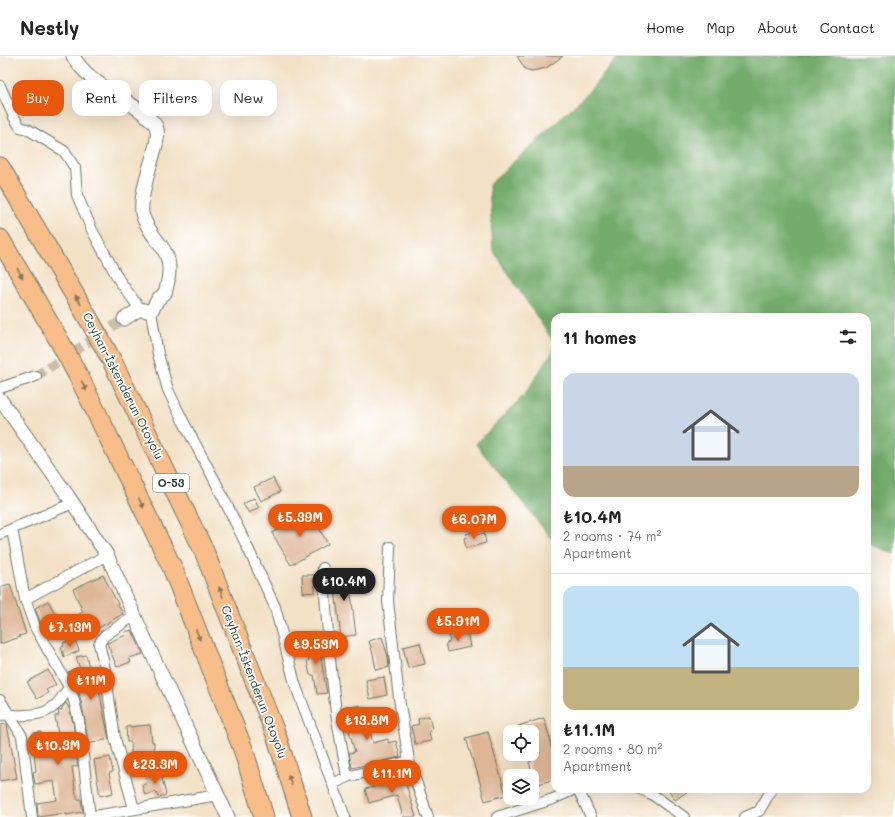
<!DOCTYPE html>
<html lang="en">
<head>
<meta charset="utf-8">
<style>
	body { margin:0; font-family:Mali,sans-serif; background:#f6f6f6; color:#222; height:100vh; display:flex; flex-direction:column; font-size:15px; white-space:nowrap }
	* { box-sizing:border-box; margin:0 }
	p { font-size:13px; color:#767676 }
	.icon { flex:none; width:22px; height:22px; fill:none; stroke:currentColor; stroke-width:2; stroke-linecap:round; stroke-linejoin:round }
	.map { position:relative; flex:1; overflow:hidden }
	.side { position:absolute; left:551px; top:257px; width:320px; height:480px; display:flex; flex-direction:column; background:#fff; border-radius:12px; box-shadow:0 4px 16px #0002 }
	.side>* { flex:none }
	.banner { position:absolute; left:12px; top:24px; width:380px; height:36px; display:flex; gap:8px }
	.controls { position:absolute; left:503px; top:669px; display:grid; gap:8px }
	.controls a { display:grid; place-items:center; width:36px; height:36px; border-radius:8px; background:#fff; box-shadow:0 4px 16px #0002; font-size:20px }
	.price { position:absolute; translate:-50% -34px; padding:0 9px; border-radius:14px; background:#ea580c; color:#fff; font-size:13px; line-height:26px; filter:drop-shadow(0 1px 2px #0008) }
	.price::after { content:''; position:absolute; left:50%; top:24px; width:12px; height:9px; margin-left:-6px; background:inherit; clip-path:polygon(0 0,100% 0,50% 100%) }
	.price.on { background:#222; color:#fff }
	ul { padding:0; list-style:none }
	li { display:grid; align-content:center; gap:8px; height:212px; padding:0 12px }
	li+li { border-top:1px solid #e0e0e0 }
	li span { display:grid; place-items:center; height:124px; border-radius:12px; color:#555 }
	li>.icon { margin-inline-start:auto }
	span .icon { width:72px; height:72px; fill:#fffc; stroke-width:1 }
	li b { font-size:17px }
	h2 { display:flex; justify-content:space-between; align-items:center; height:48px; padding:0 12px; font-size:17px }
	.tag { padding:0 14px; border-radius:12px; background:#fff; box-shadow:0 4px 16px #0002; font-size:14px; line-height:36px }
	.tag.on { background:#ea580c; color:#fff }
	header { display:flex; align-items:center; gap:24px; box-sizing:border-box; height:56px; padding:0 20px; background:#fff; border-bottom:1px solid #e0e0e0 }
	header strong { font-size:19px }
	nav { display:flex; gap:22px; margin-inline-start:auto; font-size:14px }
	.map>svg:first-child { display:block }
	.forest { fill:#73ac6c; stroke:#497450 }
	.building { fill:#deb695 }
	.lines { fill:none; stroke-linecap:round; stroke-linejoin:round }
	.minor-tunnel { stroke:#c9c0a9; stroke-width:10; stroke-dasharray:10 5; stroke-linecap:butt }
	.minor-casing { stroke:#697667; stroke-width:12 }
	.tertiary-casing { stroke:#697667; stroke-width:15 }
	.motorway-casing { stroke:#697667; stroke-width:21 }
	.minor { stroke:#fff; stroke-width:10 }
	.tertiary { stroke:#fff; stroke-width:13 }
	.motorway { stroke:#f8bd89; stroke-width:19 }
	.oneway { fill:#81775a }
	.labels { text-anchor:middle; stroke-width:3.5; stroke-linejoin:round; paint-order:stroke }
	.shield { fill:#fff; stroke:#627771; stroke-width:1 }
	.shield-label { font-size:11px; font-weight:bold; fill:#1f3d34 }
	.street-label { font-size:12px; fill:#1f3d34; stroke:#fff }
</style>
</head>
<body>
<header>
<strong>Nestly</strong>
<nav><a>Home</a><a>Map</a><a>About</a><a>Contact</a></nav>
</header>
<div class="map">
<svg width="895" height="761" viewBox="0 0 895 761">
	<rect width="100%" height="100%" fill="#fff"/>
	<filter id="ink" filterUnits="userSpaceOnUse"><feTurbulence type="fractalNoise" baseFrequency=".025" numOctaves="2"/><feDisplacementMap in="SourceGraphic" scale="8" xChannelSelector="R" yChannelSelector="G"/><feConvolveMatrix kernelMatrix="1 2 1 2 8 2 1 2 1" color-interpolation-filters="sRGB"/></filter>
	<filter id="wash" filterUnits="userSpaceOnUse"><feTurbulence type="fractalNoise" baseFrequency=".012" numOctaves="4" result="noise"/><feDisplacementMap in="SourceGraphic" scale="16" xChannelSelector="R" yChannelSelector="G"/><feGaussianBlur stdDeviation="0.9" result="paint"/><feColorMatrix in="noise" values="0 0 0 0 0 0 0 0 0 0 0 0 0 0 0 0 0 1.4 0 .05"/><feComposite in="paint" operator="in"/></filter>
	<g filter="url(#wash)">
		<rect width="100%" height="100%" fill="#f3e1c6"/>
		<path class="forest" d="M619,0H895V498L867,487V261H555V288L493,194L489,129L587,38Z
			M555,292V487L476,388L525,338Z"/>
		<g id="blocks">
			<path class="building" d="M517,0H563L546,12L532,15L525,13Z
				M273,422L280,436L261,445L254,431Z
				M254,442L259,451L249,457L243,448Z
				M309,455L328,488L291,509L272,477Z
				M476,475L477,479L484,477L486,487L466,492L464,482L467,481L466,478Z
				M348,513L356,579L341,581L335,535L333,536L331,515Z
				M103,519L123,558L108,566V567L94,574L91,569L73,578L66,565L83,556L73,533Z
				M302,519H314L315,536L303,537Z
				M10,528L26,578L19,580L20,581L0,588V531Z
				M48,545L57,561L42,570L35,552Z
				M132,574L143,598L129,602L131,606L117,611L107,587L126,579L125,576Z
				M467,575L470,591L448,596L446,587L450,586L449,580Z
				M382,581L388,601L389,611L376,614L373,598L369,585Z
				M318,582L324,621L327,637L317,638L314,619H310L307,605L309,604L307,583Z
				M75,583L79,595L64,601L61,591L64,590L63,587Z
				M420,587L425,608L408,612L403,591Z
				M86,599L89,611L94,610L109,683L88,688L85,664L76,622L72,623L68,616L80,613L76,601Z
				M48,614L56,629L46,634L48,637L37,643L27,626Z
				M384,621L387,639L370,643L366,624Z
				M66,647L69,652L73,666L78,710L72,711L76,739H77V743H81L83,756L66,759V757L38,761L37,747L57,744L54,725L35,728L33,716L36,715L33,685H34L33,677L41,676V679L58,678L55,660L59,659L58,655L62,654V652Z
				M360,649L365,668L368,667L373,687L388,683V687L396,685L400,701L352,712L349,697L355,696L343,653Z
				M429,660L432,673L429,675L431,685L415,688L411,670L419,668L418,663Z
				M544,662L551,687H550L555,703V723L535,729L529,706L532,705V676H520L518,670Z
				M7,668L17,722L0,725V669Z
				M150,669L152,686H154V699L131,700V686H127L126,671Z
				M488,676L506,739L485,745L476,712H475L466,682Z
				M110,701L113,716L109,717L113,737L100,740L94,704Z
				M160,714L166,739L158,741L156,736L145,739L142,729L147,727L146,722L153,720L152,716Z
				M401,719L403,726L405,725L416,761H403L397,739L369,747L365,733L374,731L372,725L381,722L382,725Z
				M668,733H691L675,744Z"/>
		</g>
	</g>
	<g filter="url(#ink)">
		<use href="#blocks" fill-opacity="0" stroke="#697667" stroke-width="1"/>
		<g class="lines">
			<path class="minor-tunnel" d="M36,320L124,263"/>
			<defs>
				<path id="minor" d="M0,30L14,61L20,71L27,73L64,95L75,112L77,139L92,174L119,224L140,253
					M151,256L158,298L168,334L183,365L215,425L246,488L275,551L295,628L345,761
					M0,332L36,320
					M12,473L25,543L35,571L69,631L73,641L79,665L90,761
					M0,478L73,447
					M390,491L388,545L399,642L409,705L428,761
					M323,512L330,604L336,657L347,721
					M25,543L107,499
					M0,644L22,680L32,761
					M0,659C9,658 17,660 26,659C48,659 58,650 69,631
					M333,728L347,721L409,705
					M578,733L591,761
					M640,733L650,737L684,761
					M134,753L115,682L104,608L99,588L104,580L135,559
					M89,761L218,739
					M497,761L553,743L575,733
					M745,761L759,755L772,733"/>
				<path id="tertiary" d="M73,0C87,26 121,39 143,57C148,61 153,65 156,70C160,80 155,91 153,100C148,116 140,141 142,157C143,163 149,173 153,179C157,184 162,190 165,196C172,209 169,224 165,237L158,243L151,256L140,253L124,263
					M0,343L68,440L107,499L145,583L228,761"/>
				<path id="motorway" d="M0,111L91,267L112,305L204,495L276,679L302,761
					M0,183L60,286L80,323L172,511L243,693L264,761"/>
			</defs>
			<use href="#minor" class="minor-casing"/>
			<use href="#tertiary" class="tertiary-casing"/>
			<use href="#motorway" class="motorway-casing"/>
			<use href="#minor" class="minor"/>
			<use href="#tertiary" class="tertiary"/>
			<use href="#motorway" class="motorway"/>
		</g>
		<defs><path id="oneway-solid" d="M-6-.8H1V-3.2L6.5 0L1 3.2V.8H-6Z"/></defs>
		<g class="oneway">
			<use href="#oneway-solid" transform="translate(20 217) rotate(60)"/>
			<use href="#oneway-solid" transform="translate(78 244) rotate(-120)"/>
			<use href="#oneway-solid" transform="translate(84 330) rotate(64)"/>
			<use href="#oneway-solid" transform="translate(141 447) rotate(64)"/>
			<use href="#oneway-solid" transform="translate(221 536) rotate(-111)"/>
			<use href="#oneway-solid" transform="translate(198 579) rotate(69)"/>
			<use href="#oneway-solid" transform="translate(290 724) rotate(-107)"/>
		</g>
	</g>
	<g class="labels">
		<rect class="shield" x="153" y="418" width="36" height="18" rx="3"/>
		<g class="shield-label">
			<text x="171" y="431">O-53</text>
		</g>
		<g class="street-label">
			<text transform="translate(123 330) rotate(63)" y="4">Ceyhan-İskenderun Otoyolu</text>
			<text transform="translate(254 626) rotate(69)" y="4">Ceyhan-İskenderun Otoyolu</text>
		</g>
	</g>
</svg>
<div class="controls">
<a><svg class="icon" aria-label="locate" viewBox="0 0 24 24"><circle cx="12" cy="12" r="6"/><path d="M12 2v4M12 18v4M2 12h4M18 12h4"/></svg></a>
<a><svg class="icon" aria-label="layers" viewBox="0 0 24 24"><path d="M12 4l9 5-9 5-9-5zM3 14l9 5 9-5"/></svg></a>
</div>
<b class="price" style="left:300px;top:482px">₺5.39M</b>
<b class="price" style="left:474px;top:484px">₺6.07M</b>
<b class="price on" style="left:344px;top:546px">₺10.4M</b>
<b class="price" style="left:458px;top:586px">₺5.91M</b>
<b class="price" style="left:70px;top:592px">₺7.13M</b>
<b class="price" style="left:316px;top:609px">₺9.53M</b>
<b class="price" style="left:91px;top:645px">₺11M</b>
<b class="price" style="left:367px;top:685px">₺13.8M</b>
<b class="price" style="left:58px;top:710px">₺10.3M</b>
<b class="price" style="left:155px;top:729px">₺23.3M</b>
<b class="price" style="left:392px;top:738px">₺11.1M</b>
<div class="banner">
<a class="tag on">Buy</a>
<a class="tag">Rent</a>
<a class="tag">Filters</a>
<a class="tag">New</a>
</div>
<section class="side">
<h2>11 homes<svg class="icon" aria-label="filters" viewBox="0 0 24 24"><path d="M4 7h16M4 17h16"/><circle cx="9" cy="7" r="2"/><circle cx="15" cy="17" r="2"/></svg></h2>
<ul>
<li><span style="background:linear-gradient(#c9d6e8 75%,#b9a48a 0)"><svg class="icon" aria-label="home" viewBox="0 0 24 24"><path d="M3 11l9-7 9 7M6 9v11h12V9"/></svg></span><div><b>₺10.4M</b><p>2 rooms · 74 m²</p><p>Apartment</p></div></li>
<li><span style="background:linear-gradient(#bfe0f5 65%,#c2b280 0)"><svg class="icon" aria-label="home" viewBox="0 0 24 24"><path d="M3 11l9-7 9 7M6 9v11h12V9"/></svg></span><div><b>₺11.1M</b><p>2 rooms · 80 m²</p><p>Apartment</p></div></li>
</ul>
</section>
</div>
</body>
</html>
